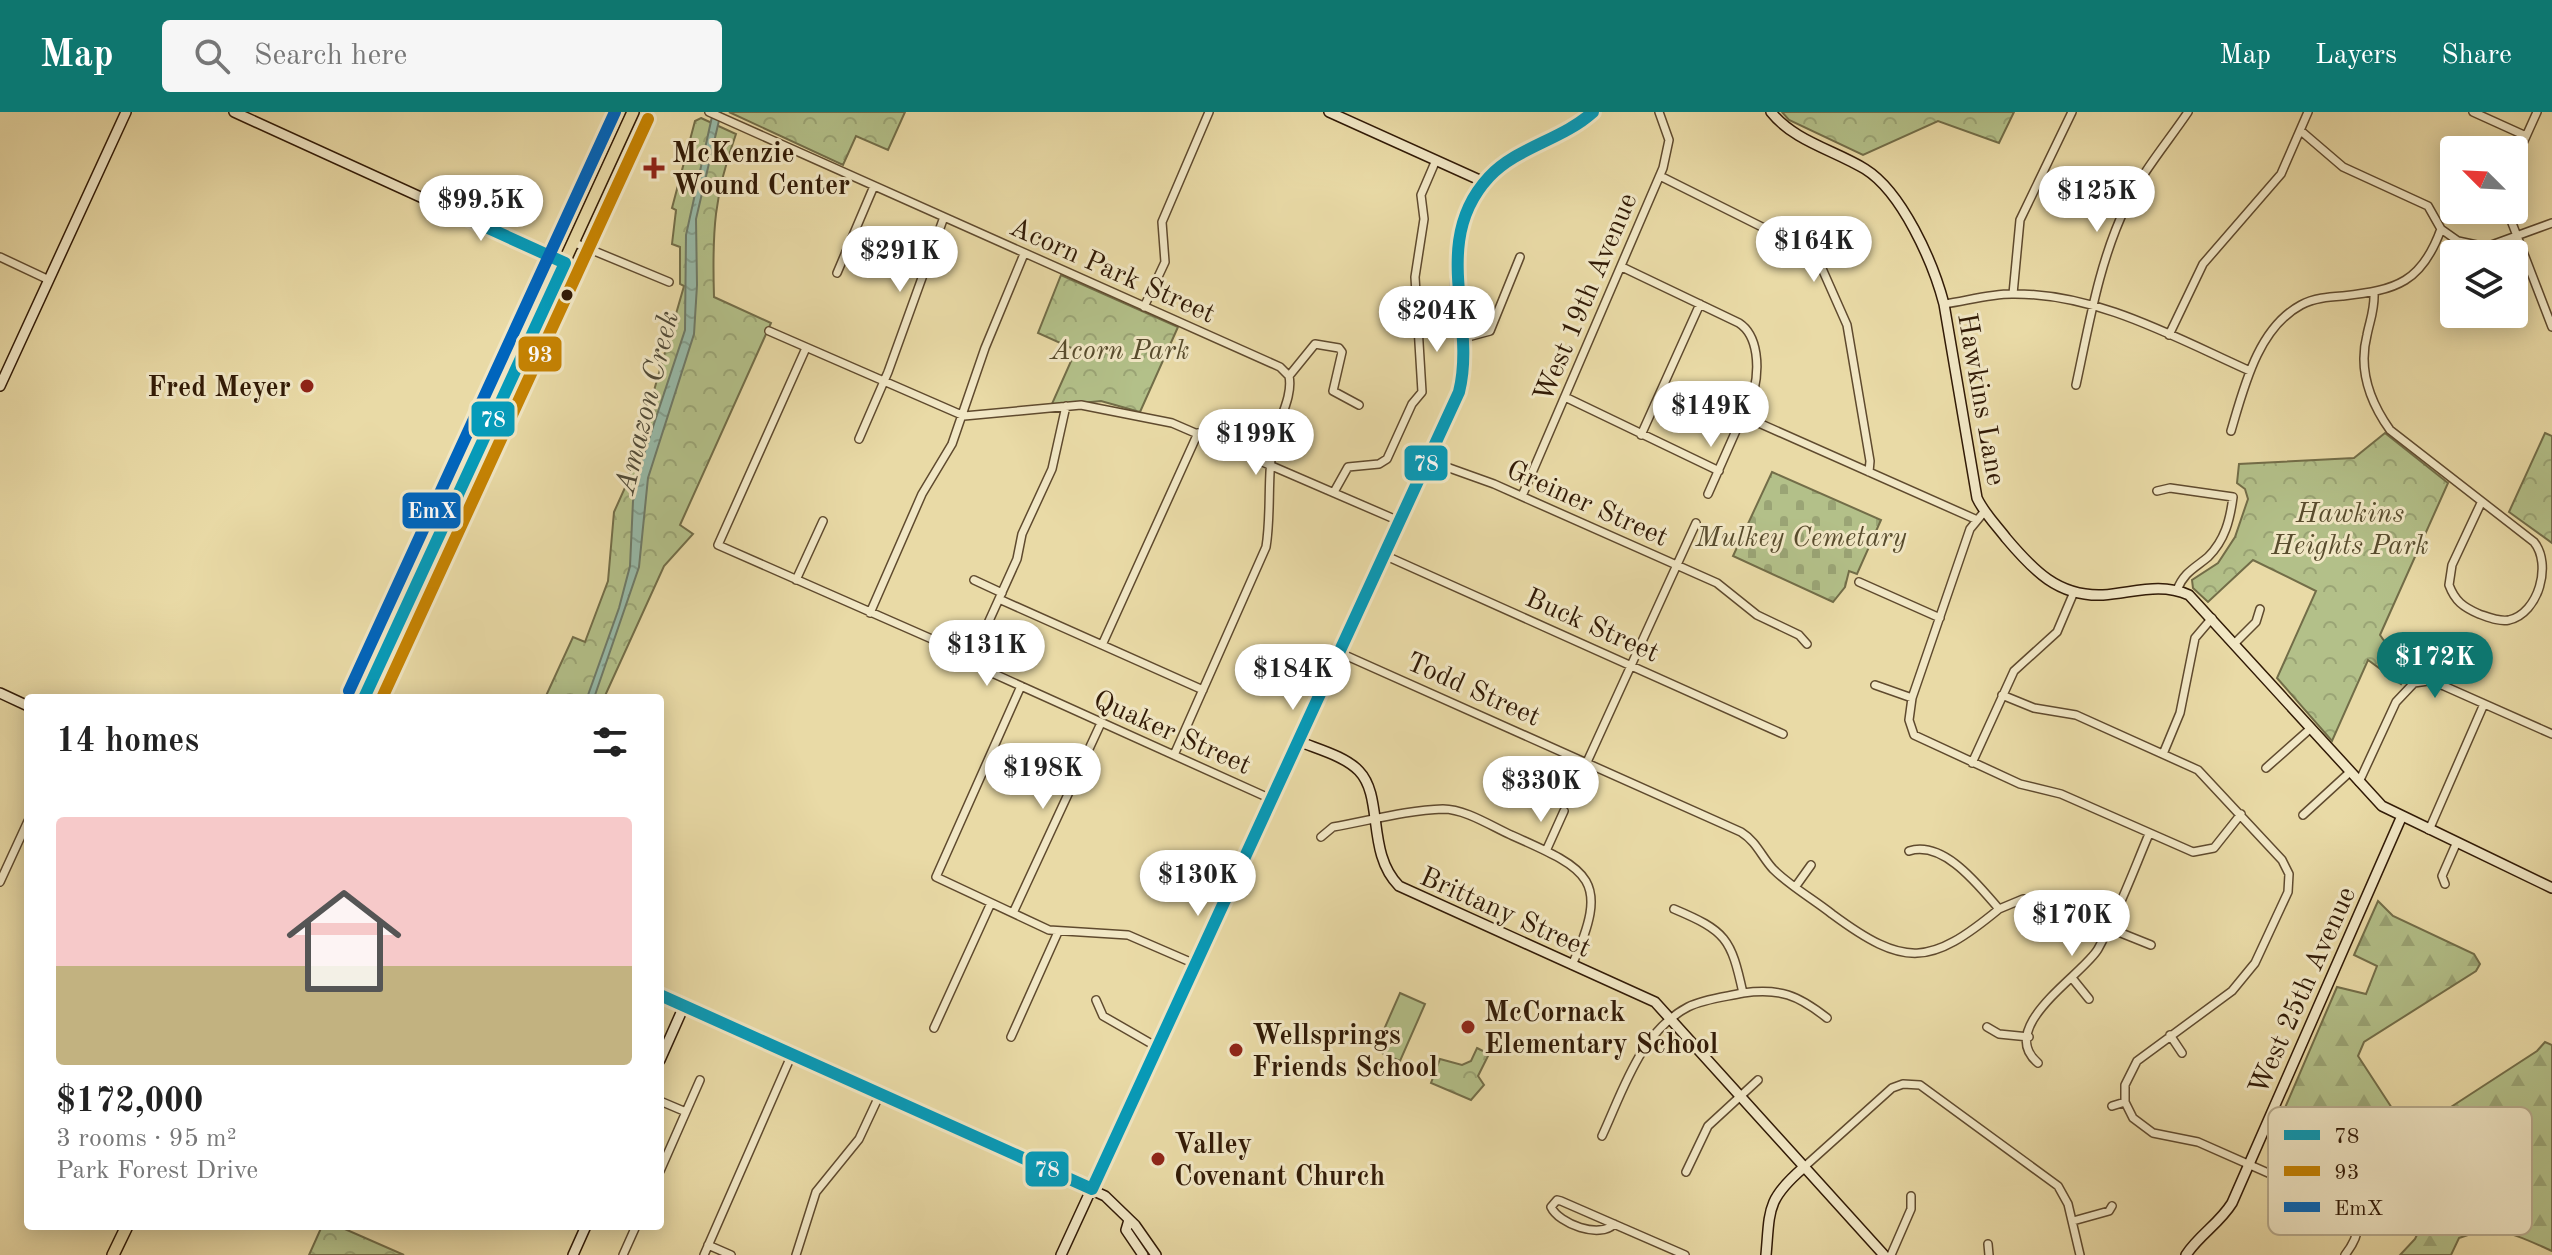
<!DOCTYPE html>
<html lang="en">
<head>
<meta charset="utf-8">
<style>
	body { margin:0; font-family:"Old Standard TT",serif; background:#f6f6f6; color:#222; height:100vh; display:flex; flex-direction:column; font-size:30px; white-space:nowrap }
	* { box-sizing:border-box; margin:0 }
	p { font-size:26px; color:#767676 }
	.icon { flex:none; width:44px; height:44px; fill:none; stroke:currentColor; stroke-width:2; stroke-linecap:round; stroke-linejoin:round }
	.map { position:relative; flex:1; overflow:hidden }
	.drawer { position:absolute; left:24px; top:582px; width:640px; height:536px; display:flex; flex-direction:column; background:#fff; border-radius:8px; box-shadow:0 4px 20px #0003 }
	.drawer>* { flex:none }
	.needle { width:52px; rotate:294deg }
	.controls { position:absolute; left:2440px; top:24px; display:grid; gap:16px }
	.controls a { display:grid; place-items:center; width:88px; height:88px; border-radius:8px; background:#fff; box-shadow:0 4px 20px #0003; font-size:40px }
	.price { position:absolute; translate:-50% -68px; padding:0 18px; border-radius:28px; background:#fff; color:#222; font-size:26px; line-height:52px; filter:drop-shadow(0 2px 4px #0008) }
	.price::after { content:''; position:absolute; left:50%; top:48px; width:24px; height:18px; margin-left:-12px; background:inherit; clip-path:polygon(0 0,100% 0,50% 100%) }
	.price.on { background:#0f766e; color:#fff }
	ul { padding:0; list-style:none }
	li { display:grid; align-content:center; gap:16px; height:424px; padding:0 32px }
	li span { display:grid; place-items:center; height:248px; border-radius:8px; color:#555 }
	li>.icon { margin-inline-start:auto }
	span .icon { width:144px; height:144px; fill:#fffc; stroke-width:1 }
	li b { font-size:34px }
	h2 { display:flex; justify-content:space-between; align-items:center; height:96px; padding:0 32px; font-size:34px }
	header { display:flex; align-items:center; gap:48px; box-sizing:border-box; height:112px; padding:0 40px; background:#0f766e; color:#fff }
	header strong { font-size:38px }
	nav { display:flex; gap:44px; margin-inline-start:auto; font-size:28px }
	.search { width:560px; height:72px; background:#f6f6f6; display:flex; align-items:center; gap:20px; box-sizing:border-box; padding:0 28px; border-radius:8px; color:#767676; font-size:30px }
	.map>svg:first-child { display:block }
	.forest { fill:url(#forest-firs); stroke:#726d48; stroke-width:2 }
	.cemetery { fill:url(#cemetery-stones); stroke:#726d48; stroke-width:2 }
	.park { fill:url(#park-crowns); stroke:#726d48; stroke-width:2 }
	.garden { fill:#b3c089; stroke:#726d48; stroke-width:2 }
	.water { fill:url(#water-ripples); stroke:#6e7a68; stroke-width:2 }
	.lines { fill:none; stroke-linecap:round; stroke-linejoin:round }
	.street-casing { stroke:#5f4a2e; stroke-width:10 }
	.secondary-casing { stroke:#311a06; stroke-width:12 }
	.primary-casing { stroke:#311a06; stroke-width:14 }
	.street { stroke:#f1e7c5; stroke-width:7 }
	.secondary { stroke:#f1e7c5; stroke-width:9 }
	.primary { stroke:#e9daa6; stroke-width:11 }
	.bus-1-casing { stroke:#f1e7c5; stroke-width:18 }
	.bus-2-casing { stroke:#f1e7c5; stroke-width:18 }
	.bus-3-casing { stroke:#f1e7c5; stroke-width:18 }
	.bus-1 { stroke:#059bba; stroke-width:12 }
	.bus-2 { stroke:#c68302; stroke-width:12 }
	.bus-3 { stroke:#0065bd; stroke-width:12 }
	.poi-dot { fill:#8f2418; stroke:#f1e7c5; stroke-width:3 }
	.bus-dot { fill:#311a06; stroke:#f1e7c5; stroke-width:3 }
	.labels { text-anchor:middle; stroke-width:6; stroke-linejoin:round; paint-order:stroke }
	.poi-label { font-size:28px; font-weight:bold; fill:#311a06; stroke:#f1e7c5; text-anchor:start }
	.street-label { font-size:28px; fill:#311a06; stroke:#f1e7c5 }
	.park-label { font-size:28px; font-style:italic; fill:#584c2d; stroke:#f1e7c5 }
	.water-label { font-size:30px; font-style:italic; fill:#504a37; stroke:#f1e7c5 }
	.key { fill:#f1e7c5; stroke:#b7aa8c; stroke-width:2 }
	.key-label { font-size:22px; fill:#311a06 }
	.line-badge { stroke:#f1e7c5; stroke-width:3 }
	.badge-label { font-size:22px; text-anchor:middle; font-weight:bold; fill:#fff }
</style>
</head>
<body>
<header>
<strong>Map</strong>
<div class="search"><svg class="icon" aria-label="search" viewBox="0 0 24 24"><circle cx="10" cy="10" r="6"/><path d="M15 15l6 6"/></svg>Search here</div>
<nav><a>Map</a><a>Layers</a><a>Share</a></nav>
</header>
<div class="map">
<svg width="2552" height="1143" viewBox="0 0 2552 1143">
	<defs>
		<pattern id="forest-firs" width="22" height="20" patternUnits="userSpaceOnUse" patternTransform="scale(2)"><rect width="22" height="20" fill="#b3c089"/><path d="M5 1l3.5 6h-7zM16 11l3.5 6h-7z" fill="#9aa475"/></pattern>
		<pattern id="cemetery-stones" width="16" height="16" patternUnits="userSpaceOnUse" patternTransform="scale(2)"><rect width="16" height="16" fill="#b3c089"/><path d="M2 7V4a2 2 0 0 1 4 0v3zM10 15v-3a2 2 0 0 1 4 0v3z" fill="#9aa475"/></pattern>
		<pattern id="park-crowns" width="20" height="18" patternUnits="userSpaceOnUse" patternTransform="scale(2)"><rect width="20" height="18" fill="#b3c089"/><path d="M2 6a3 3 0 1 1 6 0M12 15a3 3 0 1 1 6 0" fill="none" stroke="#9aa475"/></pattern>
		<pattern id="water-ripples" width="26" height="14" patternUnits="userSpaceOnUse" patternTransform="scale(2)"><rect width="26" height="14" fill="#97baa9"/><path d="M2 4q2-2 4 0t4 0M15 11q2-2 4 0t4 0" fill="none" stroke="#839f90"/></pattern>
	</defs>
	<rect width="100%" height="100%" fill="#e9daa6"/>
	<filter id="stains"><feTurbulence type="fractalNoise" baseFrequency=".0025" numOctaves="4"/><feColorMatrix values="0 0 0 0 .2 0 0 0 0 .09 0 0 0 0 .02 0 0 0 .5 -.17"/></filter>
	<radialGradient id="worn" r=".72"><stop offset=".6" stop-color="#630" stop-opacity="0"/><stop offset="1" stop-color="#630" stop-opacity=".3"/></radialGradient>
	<path class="forest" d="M2378,789L2393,804L2474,842L2480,852L2476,859L2364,930L2358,944L2403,1013L2417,1017L2537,939L2545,930L2552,933V1139C2515,1123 2499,1111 2459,1126L2451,1143H2400L2415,1127L2425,1106C2408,1059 2343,1048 2299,1030L2297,1021L2278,1012L2337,875L2366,882L2377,854L2354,843Z"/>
	<path class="cemetery" d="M1772,360L1881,408L1857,462L1849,459L1845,475L1833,490L1733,444Z"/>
	<path class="park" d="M729,0H905L888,38L856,24L843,53Z
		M1782,0H2014L1999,31L1938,9L1863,43L1789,8Z
		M701,6L736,22C714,83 712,120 714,185L771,211L680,413L693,422L664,454L604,586H545L573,525L585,530L608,469L614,400L628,369L684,174L680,172V135L672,132L676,98L672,96L695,9Z
		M1061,163L1178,215L1140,300L1101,289L1051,294L1076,238L1038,221Z
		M2385,321L2448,371L2380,523L2408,563L2401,572L2368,548L2332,629L2277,566L2316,479L2253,448L2208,490L2193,476L2192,468L2218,451L2235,425L2248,387L2245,377L2237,371L2239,352L2354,346Z
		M2545,321L2552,324V431L2509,400Z
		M1477,936L1489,942L1478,964L1484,973L1471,988L1431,971L1440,947L1462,953L1471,949Z
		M322,1114H338L404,1143H309Z"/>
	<path class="garden" d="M1400,881L1425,892L1400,949L1375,938Z"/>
	<path class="water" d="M713,0H721L696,107L697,173L694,222L648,366L639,455L594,586H587L619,496L630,454L633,389L640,354L685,218L686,123Z"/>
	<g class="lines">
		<defs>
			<path id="street" d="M709,0L1280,255L1289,264
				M2473,0L2526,24
				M2301,19L2343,55L2428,94L2441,117L2458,129L2486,135L2552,111
				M2514,51L2537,0
				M1660,64L1798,133L1820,152L1847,213L1870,349L1869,360
				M2507,98L2552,215
				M575,131L669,170
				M0,145L49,168
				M1622,155L1739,211C1759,224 1759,257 1754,278L1708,382
				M837,161L874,74
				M2374,180C2375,197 2370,208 2367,223C2358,258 2370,290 2390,318L2534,430C2552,452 2539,501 2509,508C2499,510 2488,505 2479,502C2463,495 2455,489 2449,473L2452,453L2481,391
				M2013,182L2020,108L2072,0
				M1944,192C1966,189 1989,182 2012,182C2097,181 2174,225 2250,259
				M1144,195L1165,150L1162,110L1209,0
				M769,219L964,304L1081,293L1172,311L1399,409
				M2169,223L2203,152L2281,62L2308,0
				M1464,226L1490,219L1520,145
				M806,236L718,433L934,528L970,551L1271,687
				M1289,264L1315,232L1339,236L1342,240L1333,279L1359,293
				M2076,273C2089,213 2099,150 2126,94C2142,60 2167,31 2188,0
				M1565,285L1719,359
				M1743,304L1975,407
				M2231,319C2244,275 2258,216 2301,193C2314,186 2329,185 2343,184C2397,178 2422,170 2441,117
				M1641,323L1700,192
				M859,327L888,260L944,105
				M1427,348L1494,372L1717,471L1757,503L1799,523L1807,532
				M2157,379L2170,376L2233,385C2230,408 2225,428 2208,445C2195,456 2184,460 2177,478
				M1334,380L1348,355L1379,352L1387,347L1412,292L1422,280L1415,165L1424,107L1421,83L1436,48
				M1522,384L1663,56L1669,28L1659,0
				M1984,400L1970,417L1912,586L1909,608L1914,623L2020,672L2061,682L2193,740L2214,736L2241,702
				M1384,443L1783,622
				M796,468L823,409
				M974,468L1002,481
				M1859,470L1940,506
				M999,487L1203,578
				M870,501L922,382L952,332L985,236L1024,142
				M2235,531L2256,510L2260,497
				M1102,533L1198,321
				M1338,540L1741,720C1757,730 1761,744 1773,757C1790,774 1813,787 1832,802C1905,856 1930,854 1999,797C1979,774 1944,728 1909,739
				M970,551L1017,447L1022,422L1052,357L1066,294
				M1875,573L1912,586
				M1021,574L936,765L1049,818L1128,823L1195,852
				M2002,583L2034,596L2076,603L2198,658L2282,748L2289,762L2288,780L2255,851L2232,879L2137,949L2125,973V990L2133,1006L2153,1021L2198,1030L2352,1098C2364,1113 2355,1130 2345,1143
				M2163,642L2180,601L2195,526L2212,506
				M1174,643L1266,435C1272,399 1266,359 1275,324C1280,305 1293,283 1289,264
				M1587,650L1696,411
				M1972,651L2014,559L2057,520L2074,480
				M2266,656L2311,616
				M2359,670L2396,590L2414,571L2428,569L2444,574L2552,622
				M2303,703L2350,660
				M2429,718L2484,592
				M1321,725L1333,715C1368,709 1407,698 1443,697C1465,697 1491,714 1511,723C1590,758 1611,767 1572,853
				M1546,739L1564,699
				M0,770L28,709
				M2445,772L2442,764L2456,732
				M1796,774L1811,753
				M1674,797C1726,819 1731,826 1743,881C1780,876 1798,883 1827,906
				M1999,797L2023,787H2036L2151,833
				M1013,801L1101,611
				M2072,866L2089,887
				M1096,888L1103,904L1157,935
				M1987,915L1999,922L2029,925
				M934,916L991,791
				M2170,923L2182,941
				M1011,925L1058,820
				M2038,951C1995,915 2084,862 2098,837C2118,801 2133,760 2149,722
				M660,989L686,1000
				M2112,994L2125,990
				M1602,1024C1623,979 1640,920 1688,895C1704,887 1725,885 1743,881
				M1803,1056L1892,976L1903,972L1920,973L2058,1074L2068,1092L2080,1143
				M660,1059L700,968
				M1686,1060L1708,1014L1758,968
				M2358,1108L2374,1109
				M2073,1109L2109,1099L2112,1094
				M1614,1112C1600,1127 1559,1112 1551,1095L1557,1088L1561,1089L1685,1143
				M1988,1132L1989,1143
				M708,1133L731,1143
				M623,1143L636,1114
				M704,1143L792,942
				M796,1143L816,1080L859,1027L880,982
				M1891,1143L1911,1097V1084"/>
			<path id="secondary" d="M234,0L565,151
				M1329,0L1484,70
				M1771,0C1794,29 1834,38 1865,57C1902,80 1933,150 1944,192L1977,386C1984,401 1996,413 2006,426C2033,458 2058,485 2103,483C2133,481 2160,470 2189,483L2382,694L2552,776
				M0,274L126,0
				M0,581L28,594
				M1298,629C1317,637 1345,644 1359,659C1384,685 1366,741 1399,774L1655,890L1884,1143
				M660,883L1105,1084L1135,1113L1156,1143
				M660,948L684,894
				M1129,1108L1126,1118L1143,1143
				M573,1143L586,1114
				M1061,1143L1459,280C1469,247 1461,221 1457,188C1452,148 1461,95 1489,65C1519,33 1563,33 1593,0
				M1766,1143C1770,1098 1766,1088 1803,1056
				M2186,1143C2199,1123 2219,1112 2232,1091L2401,706"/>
			<path id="primary" d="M364,586L633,0
				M113,1143L127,1114"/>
		</defs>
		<use href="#street" class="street-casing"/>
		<use href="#secondary" class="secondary-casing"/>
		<use href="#primary" class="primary-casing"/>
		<use href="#street" class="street"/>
		<use href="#secondary" class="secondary"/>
		<use href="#primary" class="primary"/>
		<defs>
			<path id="bus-1" d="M364,586L565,151L442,95
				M660,883L1092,1077L1459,280C1477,208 1429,130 1489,65C1517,35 1562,28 1593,0"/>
			<path id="bus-2" d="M382,586L648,7"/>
			<path id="bus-3" d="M349,579L615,0"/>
		</defs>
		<use href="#bus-1" class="bus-1-casing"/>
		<use href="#bus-2" class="bus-2-casing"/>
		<use href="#bus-3" class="bus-3-casing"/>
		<use href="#bus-1" class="bus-1"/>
		<use href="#bus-2" class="bus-2"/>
		<use href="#bus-3" class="bus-3"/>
	</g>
	<g class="poi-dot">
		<path d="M650 44h8v8h8v8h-8v8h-8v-8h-8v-8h8z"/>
		<circle cx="307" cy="274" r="8"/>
		<circle cx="1468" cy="915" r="8"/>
		<circle cx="1236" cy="938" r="8"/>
		<circle cx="1158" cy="1047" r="8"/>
	</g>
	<circle class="bus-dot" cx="567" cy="183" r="7"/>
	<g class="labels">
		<g class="poi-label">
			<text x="672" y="50">McKenzie<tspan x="672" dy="32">Wound Center</tspan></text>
			<text x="291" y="284" text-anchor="end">Fred Meyer</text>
			<text x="1484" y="909">McCornack<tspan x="1484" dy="32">Elementary School</tspan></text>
			<text x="1252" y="932">Wellsprings<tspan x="1252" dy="32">Friends School</tspan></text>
			<text x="1174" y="1041">Valley<tspan x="1174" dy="32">Covenant Church</tspan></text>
		</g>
		<g class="street-label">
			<text transform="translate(1113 157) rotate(24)" y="10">Acorn Park Street</text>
			<text transform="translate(1584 185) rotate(-67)" y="10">West 19th Avenue</text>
			<text transform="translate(1983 287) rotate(80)" y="10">Hawkins Lane</text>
			<text transform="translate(1588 390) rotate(24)" y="10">Greiner Street</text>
			<text transform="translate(1593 512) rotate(24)" y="10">Buck Street</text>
			<text transform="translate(1474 576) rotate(24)" y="10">Todd Street</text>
			<text transform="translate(1173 619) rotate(24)" y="10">Quaker Street</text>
			<text transform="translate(1506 799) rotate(24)" y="10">Brittany Street</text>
			<text transform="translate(2301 878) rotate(-66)" y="10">West 25th Avenue</text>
		</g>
		<g class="park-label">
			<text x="1120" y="247">Acorn Park</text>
			<text x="2350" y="410">Hawkins<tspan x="2350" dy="32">Heights Park</tspan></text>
			<text x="1801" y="434">Mulkey Cemetary</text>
		</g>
		<g class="water-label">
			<text transform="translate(646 290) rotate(-76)" y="10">Amazon Creek</text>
		</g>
	</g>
	<rect x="2268" y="995" width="264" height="128" rx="12" class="key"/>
	<rect x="2284" y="1018" width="36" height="10" fill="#059bba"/>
	<rect x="2284" y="1054" width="36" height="10" fill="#c68302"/>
	<rect x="2284" y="1090" width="36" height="10" fill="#0065bd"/>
	<g class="key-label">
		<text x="2334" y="1031">78</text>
		<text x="2334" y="1067">93</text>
		<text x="2334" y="1103">EmX</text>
	</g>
	<g class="line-badge">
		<rect x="517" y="223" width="46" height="38" rx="8" fill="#c68302"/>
		<rect x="470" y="288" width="46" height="38" rx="8" fill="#059bba"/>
		<rect x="1403" y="332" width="46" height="38" rx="8" fill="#059bba"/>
		<rect x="401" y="379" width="61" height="39" rx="8" fill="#0065bd"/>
		<rect x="1024" y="1038" width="46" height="38" rx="8" fill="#059bba"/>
	</g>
	<g class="badge-label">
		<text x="540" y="250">93</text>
		<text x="493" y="315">78</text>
		<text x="1426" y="359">78</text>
		<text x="432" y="406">EmX</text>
		<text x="1047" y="1065">78</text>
	</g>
	<rect width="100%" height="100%" filter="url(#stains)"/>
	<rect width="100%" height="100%" fill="url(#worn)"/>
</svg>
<div class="controls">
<a><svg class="needle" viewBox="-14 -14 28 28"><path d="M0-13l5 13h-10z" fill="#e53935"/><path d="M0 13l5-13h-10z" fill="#767676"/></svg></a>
<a><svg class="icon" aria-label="layers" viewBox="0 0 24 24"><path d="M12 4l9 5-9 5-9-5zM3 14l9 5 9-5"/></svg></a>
</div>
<b class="price" style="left:2097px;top:122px">$125K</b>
<b class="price" style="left:481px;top:131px">$99.5K</b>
<b class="price" style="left:1814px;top:172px">$164K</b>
<b class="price" style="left:900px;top:182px">$291K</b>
<b class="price" style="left:1437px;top:242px">$204K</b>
<b class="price" style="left:1711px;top:337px">$149K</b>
<b class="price" style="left:1256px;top:365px">$199K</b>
<b class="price" style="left:987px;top:576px">$131K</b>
<b class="price on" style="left:2435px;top:588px">$172K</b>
<b class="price" style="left:1293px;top:600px">$184K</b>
<b class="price" style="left:1043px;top:699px">$198K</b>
<b class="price" style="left:1541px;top:712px">$330K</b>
<b class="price" style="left:1198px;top:806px">$130K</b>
<b class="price" style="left:2072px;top:846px">$170K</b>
<section class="drawer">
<h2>14 homes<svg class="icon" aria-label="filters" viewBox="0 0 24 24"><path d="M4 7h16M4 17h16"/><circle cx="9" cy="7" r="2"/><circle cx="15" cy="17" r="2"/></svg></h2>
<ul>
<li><span style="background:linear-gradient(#f6c9c9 60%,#c2b280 0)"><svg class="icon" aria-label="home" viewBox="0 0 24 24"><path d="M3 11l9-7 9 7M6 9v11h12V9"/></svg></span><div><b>$172,000</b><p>3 rooms · 95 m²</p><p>Park Forest Drive</p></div></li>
</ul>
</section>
</div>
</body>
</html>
